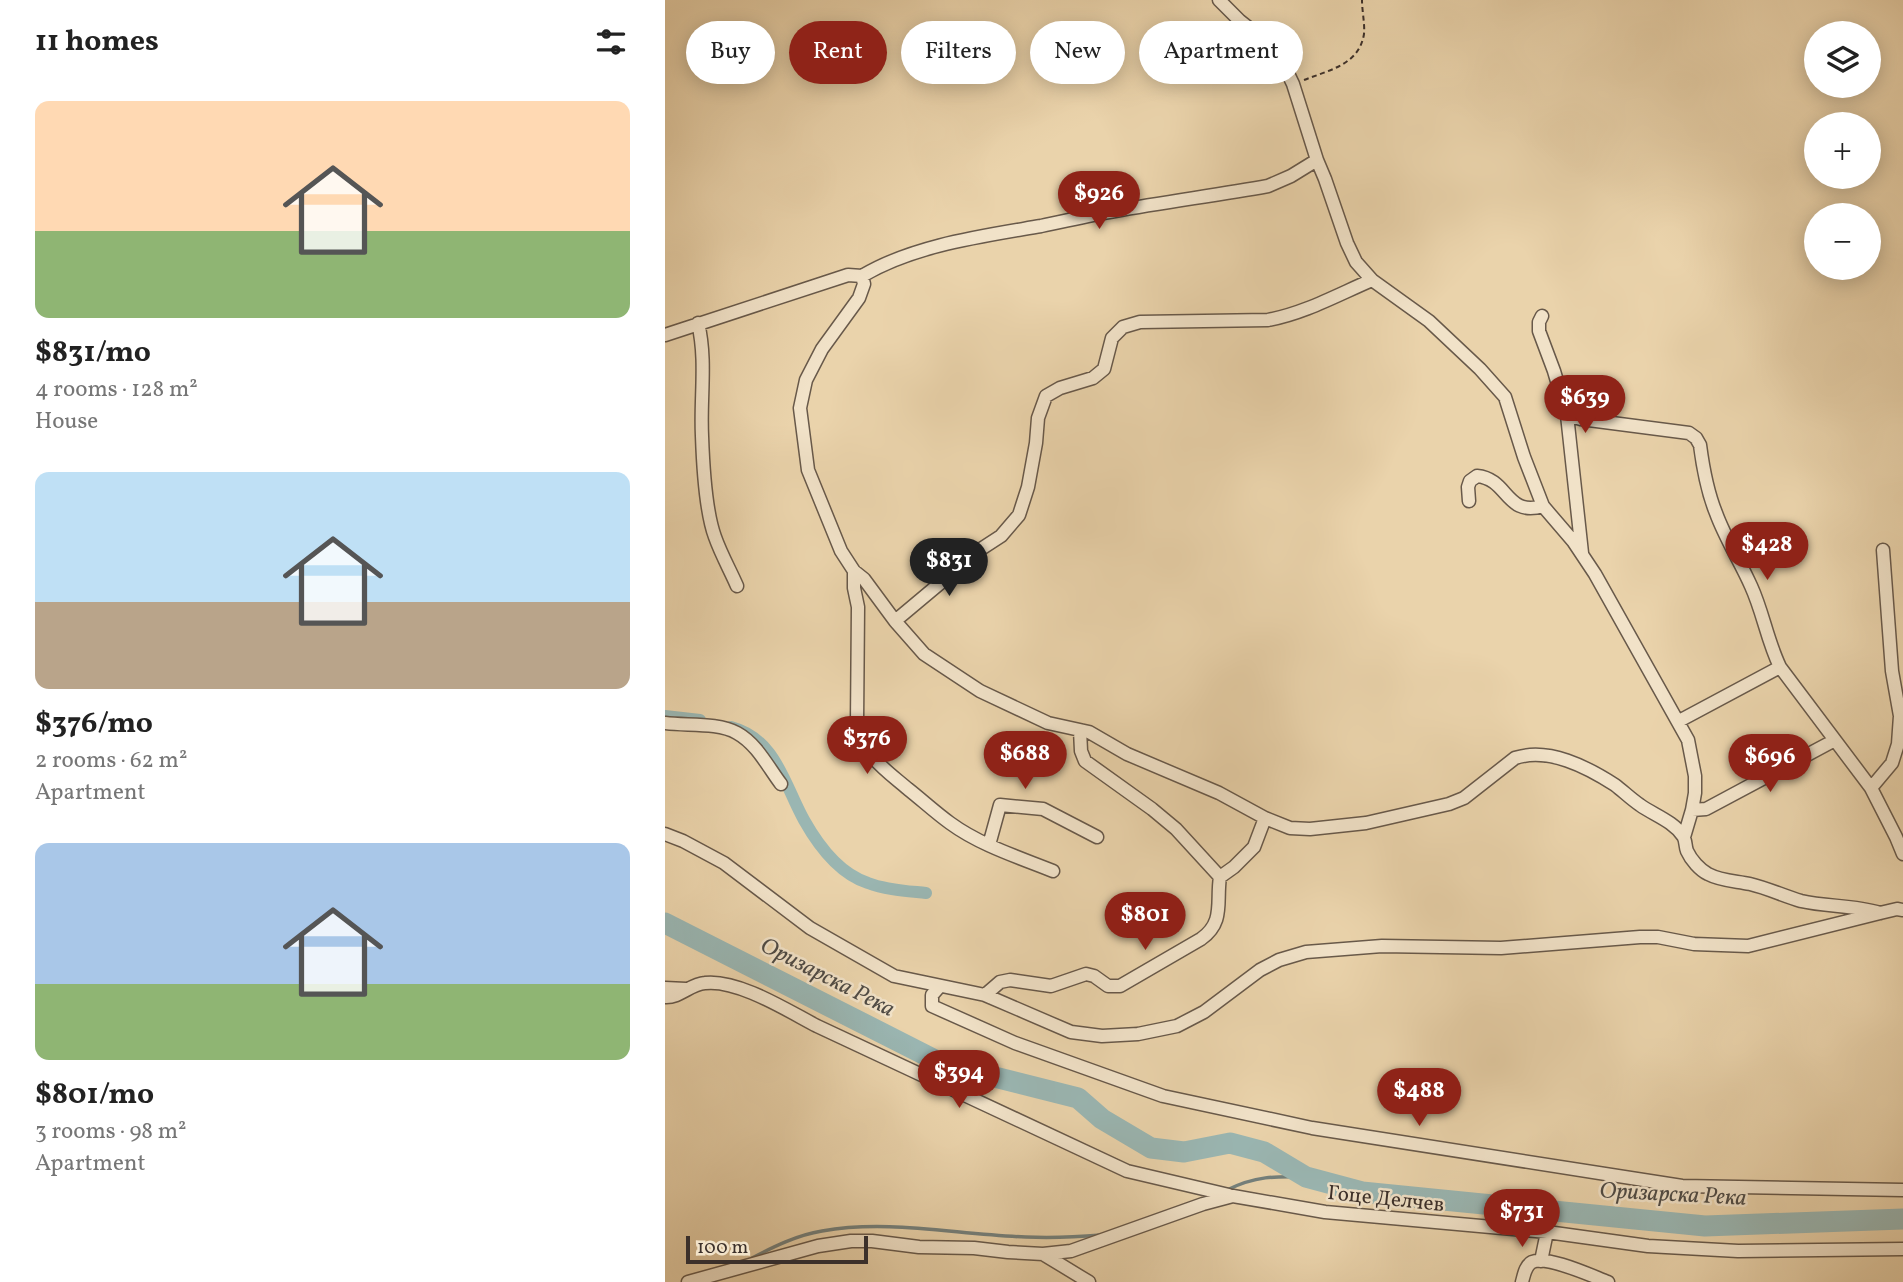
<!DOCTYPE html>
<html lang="en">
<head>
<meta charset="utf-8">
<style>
	body { margin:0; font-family:Vollkorn,serif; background:#f6f6f6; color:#222; height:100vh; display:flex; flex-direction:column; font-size:26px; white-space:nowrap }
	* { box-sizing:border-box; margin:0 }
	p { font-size:23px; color:#767676 }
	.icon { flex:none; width:38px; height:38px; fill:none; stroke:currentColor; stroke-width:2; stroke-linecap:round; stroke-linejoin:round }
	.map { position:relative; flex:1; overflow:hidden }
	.drawer { display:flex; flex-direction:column; background:#fff; width:665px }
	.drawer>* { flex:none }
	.top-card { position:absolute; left:21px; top:21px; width:665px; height:63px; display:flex; gap:14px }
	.controls { position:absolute; left:1139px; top:21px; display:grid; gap:14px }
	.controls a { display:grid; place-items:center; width:77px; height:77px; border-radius:50%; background:#fff; box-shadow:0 4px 18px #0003; font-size:35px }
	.scale { position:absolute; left:21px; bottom:18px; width:182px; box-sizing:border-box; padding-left:7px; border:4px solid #3c302a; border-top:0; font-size:19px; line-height:24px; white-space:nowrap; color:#3c302a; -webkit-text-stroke:5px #f1e2c8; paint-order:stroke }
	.price { position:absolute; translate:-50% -60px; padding:0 16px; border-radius:24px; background:#8f2418; color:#fff; font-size:23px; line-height:46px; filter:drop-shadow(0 2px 4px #0008) }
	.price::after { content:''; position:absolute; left:50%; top:42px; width:21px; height:16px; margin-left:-10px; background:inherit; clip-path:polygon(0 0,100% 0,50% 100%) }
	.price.selected { background:#222; color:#fff }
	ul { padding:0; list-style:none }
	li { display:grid; align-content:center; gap:14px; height:371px; padding:0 35px }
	li span { display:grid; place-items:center; height:217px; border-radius:14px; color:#555 }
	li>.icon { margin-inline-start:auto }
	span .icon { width:126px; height:126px; fill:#fffc; stroke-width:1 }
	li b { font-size:30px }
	h2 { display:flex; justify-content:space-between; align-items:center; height:84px; padding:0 35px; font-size:30px }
	.tag { padding:0 24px; border-radius:32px; background:#fff; box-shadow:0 4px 18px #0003; font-size:24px; line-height:63px }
	.tag.selected { background:#8f2418; color:#fff }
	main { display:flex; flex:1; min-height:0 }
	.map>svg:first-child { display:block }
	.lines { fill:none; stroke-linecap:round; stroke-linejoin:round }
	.stream { stroke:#74807c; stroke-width:3.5 }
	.canal { stroke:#9ab6b2; stroke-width:12 }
	.river { stroke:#9ab6b2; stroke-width:21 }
	.minor-casing { stroke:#68594a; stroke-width:15 }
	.path { stroke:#3c302a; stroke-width:2; stroke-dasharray:5 3.5; stroke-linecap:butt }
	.minor { stroke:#f1e2c8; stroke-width:12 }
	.labels { text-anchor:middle; stroke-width:5; stroke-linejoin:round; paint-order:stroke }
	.street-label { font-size:21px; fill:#3c302a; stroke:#f1e2c8 }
	.water-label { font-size:23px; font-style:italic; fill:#4f4b45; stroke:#f1e2c8 }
</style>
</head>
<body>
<main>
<section class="drawer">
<h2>11 homes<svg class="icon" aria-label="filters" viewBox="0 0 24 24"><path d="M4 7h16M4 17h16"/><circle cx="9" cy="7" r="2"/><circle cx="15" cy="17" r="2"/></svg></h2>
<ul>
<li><span style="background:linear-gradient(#ffd9b3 60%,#8fb573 0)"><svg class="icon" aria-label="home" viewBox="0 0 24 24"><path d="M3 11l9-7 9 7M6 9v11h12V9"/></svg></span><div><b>$831/mo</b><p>4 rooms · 128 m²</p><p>House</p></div></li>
<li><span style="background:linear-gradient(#bfe0f5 60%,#b9a48a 0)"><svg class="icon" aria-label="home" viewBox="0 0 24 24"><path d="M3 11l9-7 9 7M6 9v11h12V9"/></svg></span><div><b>$376/mo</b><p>2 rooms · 62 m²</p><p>Apartment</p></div></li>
<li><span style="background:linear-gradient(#a9c7e8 65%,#8fb573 0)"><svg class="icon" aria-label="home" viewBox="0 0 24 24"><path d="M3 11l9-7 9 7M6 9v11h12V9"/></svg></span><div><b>$801/mo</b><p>3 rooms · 98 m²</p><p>Apartment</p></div></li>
</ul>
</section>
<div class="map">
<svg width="1238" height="1282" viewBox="0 0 1238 1282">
	<rect width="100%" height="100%" fill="#ead3ab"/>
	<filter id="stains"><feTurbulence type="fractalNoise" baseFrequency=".00286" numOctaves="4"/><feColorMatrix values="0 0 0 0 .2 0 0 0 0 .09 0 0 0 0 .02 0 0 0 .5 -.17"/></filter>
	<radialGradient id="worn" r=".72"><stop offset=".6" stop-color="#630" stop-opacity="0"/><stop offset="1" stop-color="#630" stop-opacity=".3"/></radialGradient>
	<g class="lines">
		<path class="stream" d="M562,1190C590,1176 610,1176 641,1177
			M87,1258C108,1247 132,1235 157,1231C225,1219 292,1235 361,1237C386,1238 412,1237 436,1235"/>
		<path class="canal" d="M0,716L35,720
			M66,727C111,739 119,784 139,820C153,845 175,874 203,883C221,890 242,891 261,893"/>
		<path class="river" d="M0,923L278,1064L413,1098L437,1119L486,1148L519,1152L565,1143L599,1152L641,1177L697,1192L1040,1226L1238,1219"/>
		<defs>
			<path id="minor" d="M554,0L575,21L608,47L618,63L628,84L652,160L660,179L682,243L691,262L707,280L764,321L815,369L840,397L859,457L878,506L908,541L930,574L1023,740L1030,776V793L1027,810L1019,837
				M197,276C249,245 318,236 376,226C401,221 425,215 450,211C500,202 552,195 603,186L626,176L652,160
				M877,316L874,322V331L889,371L902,415L917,553
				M33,323C42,361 35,398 37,436C38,465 40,510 50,537C56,554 65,570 72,586
				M0,335L183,275L197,276L199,284L194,298L157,349L141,380L135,408L143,470L176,551L189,571L199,579L230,621L259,654L315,691L383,723L424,732L462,754L554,793L600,818L625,828L645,829L701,823L784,804L799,798L850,758C884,747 922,767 950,785C958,791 966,799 975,805C989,815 1008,821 1018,836C1021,840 1020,846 1022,851C1026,860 1035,870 1043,874C1056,881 1071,881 1085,884C1102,888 1119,896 1136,901C1162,907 1189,905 1215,913
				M902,415L916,419L1024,433L1031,438L1035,445C1038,468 1042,491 1051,513C1060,538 1075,561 1086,586C1098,612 1102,640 1115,667L1206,788L1231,837L1238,854
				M804,501L803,487L805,481L812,476C844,479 840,517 878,506
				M189,571V588L193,607L192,723C201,758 217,767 243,789C257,800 271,813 285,823C315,845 353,857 388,871
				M230,621L316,549L336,536L354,515L363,487L371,443L373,418L381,396L395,388L428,378L439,369L447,338L458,327L475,322L603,320C640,313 672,295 707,280
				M1014,721L1115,667
				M0,723C21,726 53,722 72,733C92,744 103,767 116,784
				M415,730L416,751L420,761L487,809L511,829L555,877
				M1206,788L1227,763L1233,744L1235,716L1227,671L1218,550
				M1027,810L1041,809L1170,740
				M0,834L18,841L59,863L145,928L229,976L320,995L406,1032L437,1036L473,1034L512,1026L539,1012L595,970L614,960L641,952L717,946L836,948L975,937H993L1029,944L1083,946L1215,913L1232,909L1238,910
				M324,845L335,805L378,809L432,837
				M274,987L267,995V1006L350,1043L498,1096L647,1128L1017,1186L1238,1190
				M0,988L21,989
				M320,995L335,982L345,980L386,986L421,974L429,976L443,986H455L536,939C560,922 551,902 555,877L569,867L589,847L600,818
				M0,997C15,998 25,984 40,983C73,979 123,1011 152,1026L462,1171L564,1195
				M378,1254L406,1251L538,1204L568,1196L660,1212L882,1232L983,1246L1073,1251L1238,1249
				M876,1261L882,1232
				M23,1282L153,1246L186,1241H207L254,1247L309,1248L343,1252L378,1254L424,1282
				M857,1282C859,1275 860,1266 867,1262C882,1255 927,1276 943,1282"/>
		</defs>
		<use href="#minor" class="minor-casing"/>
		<path class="path" d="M639,80C664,70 694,65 699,34C700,24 697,11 697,0"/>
		<use href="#minor" class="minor"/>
	</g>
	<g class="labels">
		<g class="street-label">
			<text transform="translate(721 1198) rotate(6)" y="7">Гоце Делчев</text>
		</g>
		<g class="water-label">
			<text transform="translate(163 976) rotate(27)" y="8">Оризарска Река</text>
			<text transform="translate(1008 1193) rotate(3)" y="8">Оризарска Река</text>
		</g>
	</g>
	<rect width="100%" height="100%" filter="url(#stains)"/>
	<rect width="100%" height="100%" fill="url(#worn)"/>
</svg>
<div class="controls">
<a><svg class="icon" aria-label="layers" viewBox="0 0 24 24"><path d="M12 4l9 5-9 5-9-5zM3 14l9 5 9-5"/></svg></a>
<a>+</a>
<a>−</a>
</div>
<div class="scale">100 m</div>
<b class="price" style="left:434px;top:231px">$926</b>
<b class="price" style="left:920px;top:435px">$639</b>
<b class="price" style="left:1102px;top:582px">$428</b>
<b class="price selected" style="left:284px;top:598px">$831</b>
<b class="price" style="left:202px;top:776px">$376</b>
<b class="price" style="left:360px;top:791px">$688</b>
<b class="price" style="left:1105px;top:794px">$696</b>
<b class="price" style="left:480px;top:952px">$801</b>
<b class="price" style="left:294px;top:1110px">$394</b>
<b class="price" style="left:754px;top:1128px">$488</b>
<b class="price" style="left:857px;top:1249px">$731</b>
<div class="top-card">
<a class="tag">Buy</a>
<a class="tag selected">Rent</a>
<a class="tag">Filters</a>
<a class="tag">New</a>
<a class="tag">Apartment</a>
</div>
</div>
</main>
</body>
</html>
